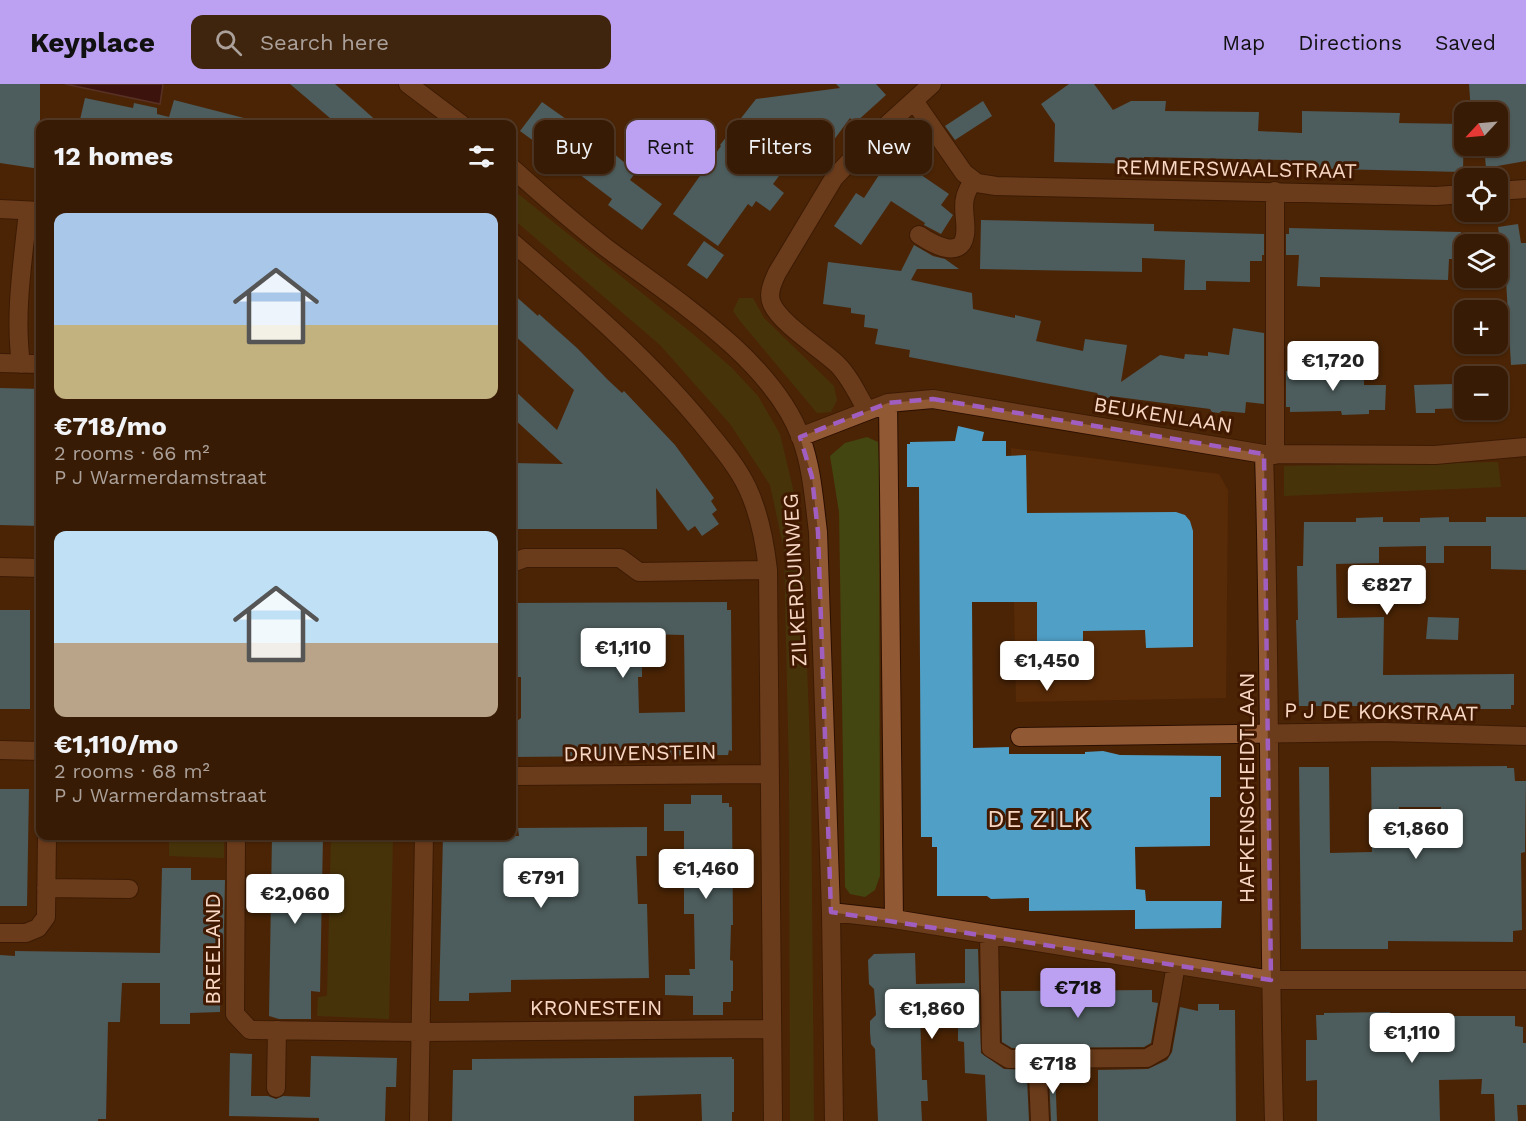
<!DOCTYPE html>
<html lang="en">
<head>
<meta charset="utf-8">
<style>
	body { margin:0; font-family:"Work Sans",sans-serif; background:#3f240e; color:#f1f3f6; height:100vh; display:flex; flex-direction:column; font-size:22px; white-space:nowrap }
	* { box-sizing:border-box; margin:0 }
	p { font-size:20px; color:#aba19a }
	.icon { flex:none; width:33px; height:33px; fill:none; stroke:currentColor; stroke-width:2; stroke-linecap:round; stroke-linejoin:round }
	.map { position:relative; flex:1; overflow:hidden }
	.drawer { position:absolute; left:36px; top:36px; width:480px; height:720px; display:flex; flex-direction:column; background:#381b04; border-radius:12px; box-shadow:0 2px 4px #0004,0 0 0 2px #523926 }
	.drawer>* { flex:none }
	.top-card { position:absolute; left:534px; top:36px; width:570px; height:54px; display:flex; gap:12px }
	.needle { width:39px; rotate:244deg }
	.controls { position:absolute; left:1454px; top:18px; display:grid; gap:12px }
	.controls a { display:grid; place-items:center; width:54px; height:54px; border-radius:12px; background:#381b04; box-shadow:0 2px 4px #0004,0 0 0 2px #523926; font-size:30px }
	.price { position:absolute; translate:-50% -51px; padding:0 14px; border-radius:6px; background:#fff; color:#222; font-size:20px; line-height:39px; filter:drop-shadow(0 2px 3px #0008) }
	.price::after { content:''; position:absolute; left:50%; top:36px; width:18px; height:14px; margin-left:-9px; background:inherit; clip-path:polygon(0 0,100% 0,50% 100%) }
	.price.on { background:#bca0f2; color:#111 }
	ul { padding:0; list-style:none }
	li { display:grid; align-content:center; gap:12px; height:318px; padding:0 18px }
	li span { display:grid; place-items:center; height:186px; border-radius:12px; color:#555 }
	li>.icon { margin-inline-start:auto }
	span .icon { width:108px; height:108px; fill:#fffc; stroke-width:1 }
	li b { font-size:26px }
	h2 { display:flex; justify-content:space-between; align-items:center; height:72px; padding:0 18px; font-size:26px }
	.tag { padding:0 21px; border-radius:12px; background:#381b04; box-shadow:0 2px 4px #0004,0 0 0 2px #523926; font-size:21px; line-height:54px }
	.tag.on { background:#bca0f2; color:#111 }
	header { display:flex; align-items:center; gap:36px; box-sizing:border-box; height:84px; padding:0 30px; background:#bca0f2; color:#111 }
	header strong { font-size:28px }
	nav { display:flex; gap:33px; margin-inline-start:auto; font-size:21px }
	.search { width:420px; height:54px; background:#3f240e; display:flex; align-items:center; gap:15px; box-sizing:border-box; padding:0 21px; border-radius:12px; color:#aba19a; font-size:22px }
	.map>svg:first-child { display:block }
	.built { fill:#582b08 }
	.green { fill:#434610 }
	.water { fill:#2c0118; stroke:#69414c; stroke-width:1.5 }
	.building { fill:#509fc6; fill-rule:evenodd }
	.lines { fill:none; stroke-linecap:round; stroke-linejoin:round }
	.minor-casing { stroke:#2a0f00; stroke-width:20 }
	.minor { stroke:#925935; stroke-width:18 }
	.marked { fill:none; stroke:#a05fc0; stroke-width:4.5; stroke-dasharray:12 8; stroke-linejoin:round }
	.labels { text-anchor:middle; stroke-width:6; stroke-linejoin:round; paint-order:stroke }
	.street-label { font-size:21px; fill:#f8d7c4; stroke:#401900 }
	.quarter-label { font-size:24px; letter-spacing:1.5px; fill:#f8d7c4; stroke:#401900 }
</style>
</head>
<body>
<header>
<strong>Keyplace</strong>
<div class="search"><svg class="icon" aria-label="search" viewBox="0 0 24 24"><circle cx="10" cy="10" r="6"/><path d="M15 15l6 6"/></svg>Search here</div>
<nav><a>Map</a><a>Directions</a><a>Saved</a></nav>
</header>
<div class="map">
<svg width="1526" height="1037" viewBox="0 0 1526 1037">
	<rect width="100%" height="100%" fill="#4b2406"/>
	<path class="built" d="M1011,364L1219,390L1228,406L1226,614L1016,618Z"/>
	<path class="green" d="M512,105L693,250L732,284L758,312L780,350L800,434L803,471L811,692L814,1037H790L789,689L784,466L770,401L730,340L660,261L512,134Z
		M739,214H753L764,234L834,302L837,316L831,328L817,329L740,237L733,227Z
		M867,353L878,358L879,376L880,792L875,806L865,813L850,810L845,803L839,428L830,372L845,359Z
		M1498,378L1501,403L1284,412V382Z
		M169,752H224V774L169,772Z
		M331,752H393L389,935L317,932L318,913L327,912Z"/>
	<path class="water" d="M65,0H163L160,20Z"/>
	<path class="building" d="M0,0H40V85L0,79Z
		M290,0H335L380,40H337Z
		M836,0H876L886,11L855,39L850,34L825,68L807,54L773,100L784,109L770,127L756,117L752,123L748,120L718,162L673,130L721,62L720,61L756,15L840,4Z
		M1069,0H1094L1113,26L1131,17H1166L1165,27L1259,28L1258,47L1302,49V27L1400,29L1399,39L1464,40L1463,86L1462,88L1290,84V82L1287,81V76L1144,73V78H1141L1140,80L1054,78L1055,40L1041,20Z
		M1469,0H1526V77L1486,84L1484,62H1497V28H1471Z
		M85,14L133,24L134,19L157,24V30L169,33L174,16L244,34L243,40H183L169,37L168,40H79Z
		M983,17L992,32L955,56L945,42Z
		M542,18L576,42L564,79L520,47Z
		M602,60L636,88L630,96L662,120L642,146L608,121L612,115L579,90Z
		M892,71L949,110L941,121L953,131L941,150L924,141L925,139L891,117L861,161L834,142L856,109L864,114Z
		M981,136L1154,140V147L1264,150V171H1262V177H1250V198L1206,197V206H1184L1185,176L1142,174V188L980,185Z
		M1518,140L1521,159H1526V280L1511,281L1506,196L1498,143Z
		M1289,144L1461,148V175H1449L1448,196L1320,193V203L1297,202L1299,171H1286V150H1289Z
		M704,157L724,171L707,195L687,181Z
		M914,161L933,172L945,175L959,185H917L911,196L972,209L973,225L1015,234V231L1041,237L1036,257L1083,267L1085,255L1127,261L1121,298L1160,271L1184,275L1185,270L1208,272V268L1229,271L1233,244L1264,249V320L1246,318L1245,329L1222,327L1219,329L1212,328L1210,325L1110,312L1108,327L1097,309L909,273L910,266L875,260L878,245L864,243L865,231L851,229V224L823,220L828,178L901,187Z
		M512,209L538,232L539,230L577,264L608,296L622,309L624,307L675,361L714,414L711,417L717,426L712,430L719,440L702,452L695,442L688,447L656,404L657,445H512V379L563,380L512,333V304L557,346L574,306L512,249Z
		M1364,285V301H1386L1385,326H1369V330L1342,331L1341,327L1290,328V323H1286V287Z
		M1453,300H1464V324L1435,325V329H1416L1414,301Z
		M0,304L40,305V442L0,441Z
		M958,342L984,348L982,357H1006V372L1026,371L1027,429L1176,428L1185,431L1190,437L1193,447V563L1146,564L1145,546L1083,547V568L1037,569V518H972L973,664L1009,663V670H1085V668L1103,667L1120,671L1221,672V713H1210V762L1135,763L1136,805L1145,806L1146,817H1222L1221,844L1135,845V826L1029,827V814L991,815L987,812H937V763H932V753H921L919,403H907V360H910V358L955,357Z
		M1383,433V438H1420V434L1449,433V438H1486V433H1526V486L1491,485V462H1444V479H1426V462L1379,463V479L1336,480L1337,534L1384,533L1383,591L1514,590V621H1511V625H1403L1359,622H1299L1296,536H1298L1297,482H1303L1304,438H1356V434Z
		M727,518V526H731L732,667L729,666L728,671L512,673V641L521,634V593H512V519ZM642,550L684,551L685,628L639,629L638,593H642Z
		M0,526H30V625H0Z
		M1428,533L1459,534L1458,556L1426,555Z
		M1507,682V684H1514L1515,697H1526L1525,768L1521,769L1522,846L1513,847V858L1388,857V865H1301L1299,683H1329L1330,769L1372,768L1371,683ZM1399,723H1441L1440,760L1399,761Z
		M0,705H29L27,822H0Z
		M691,711H722V719H729V723H732L733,841H731L730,876L733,877V907H731V918H723V931H693V912L665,911V891H690L689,885H695L694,830H684V747H664V720H691Z
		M647,743V772H636L638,820H647L649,894L511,896V908L469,909V917H439L443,752H519L518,744Z
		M272,752H323L320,908L311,907V935H279L269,932Z
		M162,784H191V796H225L223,891H221L220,928L190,929V940H160V899H122L120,938H108L106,1035H98V1037H0V871L15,872V867L160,869Z
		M965,865H978L981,969L1004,985L1029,986L1027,994L1029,1037H987L985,991L965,989L964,958L958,957V925H920L922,996H927L928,1017H921L922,1037H878L875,965L871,960L870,949V937L876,931L874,905L869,900L868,876L874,870L915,869L916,900L965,899Z
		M1152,906V918L1158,919L1151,959L1144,963L1012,964L1002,958L1001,907Z
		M1198,920H1219V926H1235L1236,1037H1098V986L1148,985L1167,976L1172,968L1180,923L1198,927Z
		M1390,928V932H1515V942L1523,943V959H1526V1021H1517L1518,1037H1495L1494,1010H1481L1482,995L1439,996L1440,1037H1317V996L1306,997V956H1317L1316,931H1324V929Z
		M230,969L252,970L251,1012H268L276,1015L283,1012L310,1013L311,972L397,974L396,1003H386L385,1037H319V1034L229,1032Z
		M732,973V975H734V1028H732V1037H702L701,1010L634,1012V1037H452L453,986H472V975Z
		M1047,986H1055L1057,1037H1051L1049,992Z"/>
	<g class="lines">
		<defs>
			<path id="minor" d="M408,0L461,40
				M914,17L964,89L977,99L996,102L1436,112L1464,110
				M512,84C542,111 573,138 605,163C670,212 772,275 801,354C812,384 814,416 818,448L831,828L834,1037
				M1497,107L1526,105
				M0,125L40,127
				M919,151C931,159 961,177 965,151C967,139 962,125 965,114C966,108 970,102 973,96
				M512,158C578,215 646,272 702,340C718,360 736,380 747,403C759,428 765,459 768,486L773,1037
				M0,279L40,280
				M21,280C14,229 23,177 28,127
				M888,319L894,835
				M867,327C858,311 850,293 837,280C821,265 780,239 772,220C767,210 773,198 777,189L834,94L866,60L932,0
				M800,353L888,319L933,315L1264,370L1435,371L1526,363
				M1264,370C1271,593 1268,815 1274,1037
				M1275,371V107
				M512,479L525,474H620L639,488L768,486
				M0,483L40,484
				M1020,653L1384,648L1526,652
				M0,666L40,667
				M512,692L770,690
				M236,752L235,930L250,946L421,948L772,945
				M46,804L129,805
				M831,828L894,835L1271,896H1526
				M0,849H26L38,844L46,833L47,752
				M989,851L991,964L1009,975L1147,974L1161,966L1176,881
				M1038,993L1040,1037
				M276,1004L277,946
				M419,1037L424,752"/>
		</defs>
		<use href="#minor" class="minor-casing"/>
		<use href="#minor" class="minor"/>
	</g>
	<path d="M0 0H1526V1037H0ZM933,315L1264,370L1271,896L831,828L818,448L812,393L800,353L888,319Z" fill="#4b2406" fill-opacity=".55" fill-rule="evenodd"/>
	<path class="marked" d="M933,315L1264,370L1271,896L831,828L818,448L812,393L800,353L888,319Z"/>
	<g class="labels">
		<g class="street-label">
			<text transform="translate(1236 85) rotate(1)" y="7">REMMERSWAALSTRAAT</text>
			<text transform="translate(1163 331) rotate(9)" y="7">BEUKENLAAN</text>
			<text transform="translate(795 496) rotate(-93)" y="7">ZILKERDUINWEG</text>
			<text transform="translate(1381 628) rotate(1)" y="7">P J DE KOKSTRAAT</text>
			<text transform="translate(640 669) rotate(-1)" y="7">DRUIVENSTEIN</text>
			<text transform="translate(1247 704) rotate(-90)" y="7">HAFKENSCHEIDTLAAN</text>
			<text transform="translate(213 865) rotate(-90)" y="7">BREELAND</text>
			<text x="596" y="931">KRONESTEIN</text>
		</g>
		<g class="quarter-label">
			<text x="1039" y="743">DE ZILK</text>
		</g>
	</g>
</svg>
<div class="controls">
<a><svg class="needle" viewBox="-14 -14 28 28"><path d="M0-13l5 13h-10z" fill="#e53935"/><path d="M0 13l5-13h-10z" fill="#aba19a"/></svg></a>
<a><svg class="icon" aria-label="locate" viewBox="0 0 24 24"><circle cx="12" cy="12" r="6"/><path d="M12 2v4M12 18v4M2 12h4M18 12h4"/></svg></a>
<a><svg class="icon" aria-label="layers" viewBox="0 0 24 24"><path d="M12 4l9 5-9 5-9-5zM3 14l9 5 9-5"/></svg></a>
<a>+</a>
<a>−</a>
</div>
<b class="price" style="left:1333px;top:308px">€1,720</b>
<b class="price" style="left:1387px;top:532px">€827</b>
<b class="price" style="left:623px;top:595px">€1,110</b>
<b class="price" style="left:1047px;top:608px">€1,450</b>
<b class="price" style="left:1416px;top:776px">€1,860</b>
<b class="price" style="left:706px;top:816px">€1,460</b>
<b class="price" style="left:541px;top:825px">€791</b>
<b class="price" style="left:295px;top:841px">€2,060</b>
<b class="price on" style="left:1078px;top:935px">€718</b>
<b class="price" style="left:932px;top:956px">€1,860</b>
<b class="price" style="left:1412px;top:980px">€1,110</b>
<b class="price" style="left:1053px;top:1011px">€718</b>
<div class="top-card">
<a class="tag">Buy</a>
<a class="tag on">Rent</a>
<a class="tag">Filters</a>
<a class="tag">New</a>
</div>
<section class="drawer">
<h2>12 homes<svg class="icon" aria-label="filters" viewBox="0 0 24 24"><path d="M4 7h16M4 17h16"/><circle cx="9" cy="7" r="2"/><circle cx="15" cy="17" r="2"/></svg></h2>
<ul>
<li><span style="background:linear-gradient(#a9c7e8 60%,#c2b280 0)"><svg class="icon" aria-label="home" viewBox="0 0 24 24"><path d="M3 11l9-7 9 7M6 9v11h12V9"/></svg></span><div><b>€718/mo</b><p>2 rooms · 66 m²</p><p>P J Warmerdamstraat</p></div></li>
<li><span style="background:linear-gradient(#bfe0f5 60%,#b9a48a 0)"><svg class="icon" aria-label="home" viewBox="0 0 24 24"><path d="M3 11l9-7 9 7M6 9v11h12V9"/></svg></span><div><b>€1,110/mo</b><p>2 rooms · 68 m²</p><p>P J Warmerdamstraat</p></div></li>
</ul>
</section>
</div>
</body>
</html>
